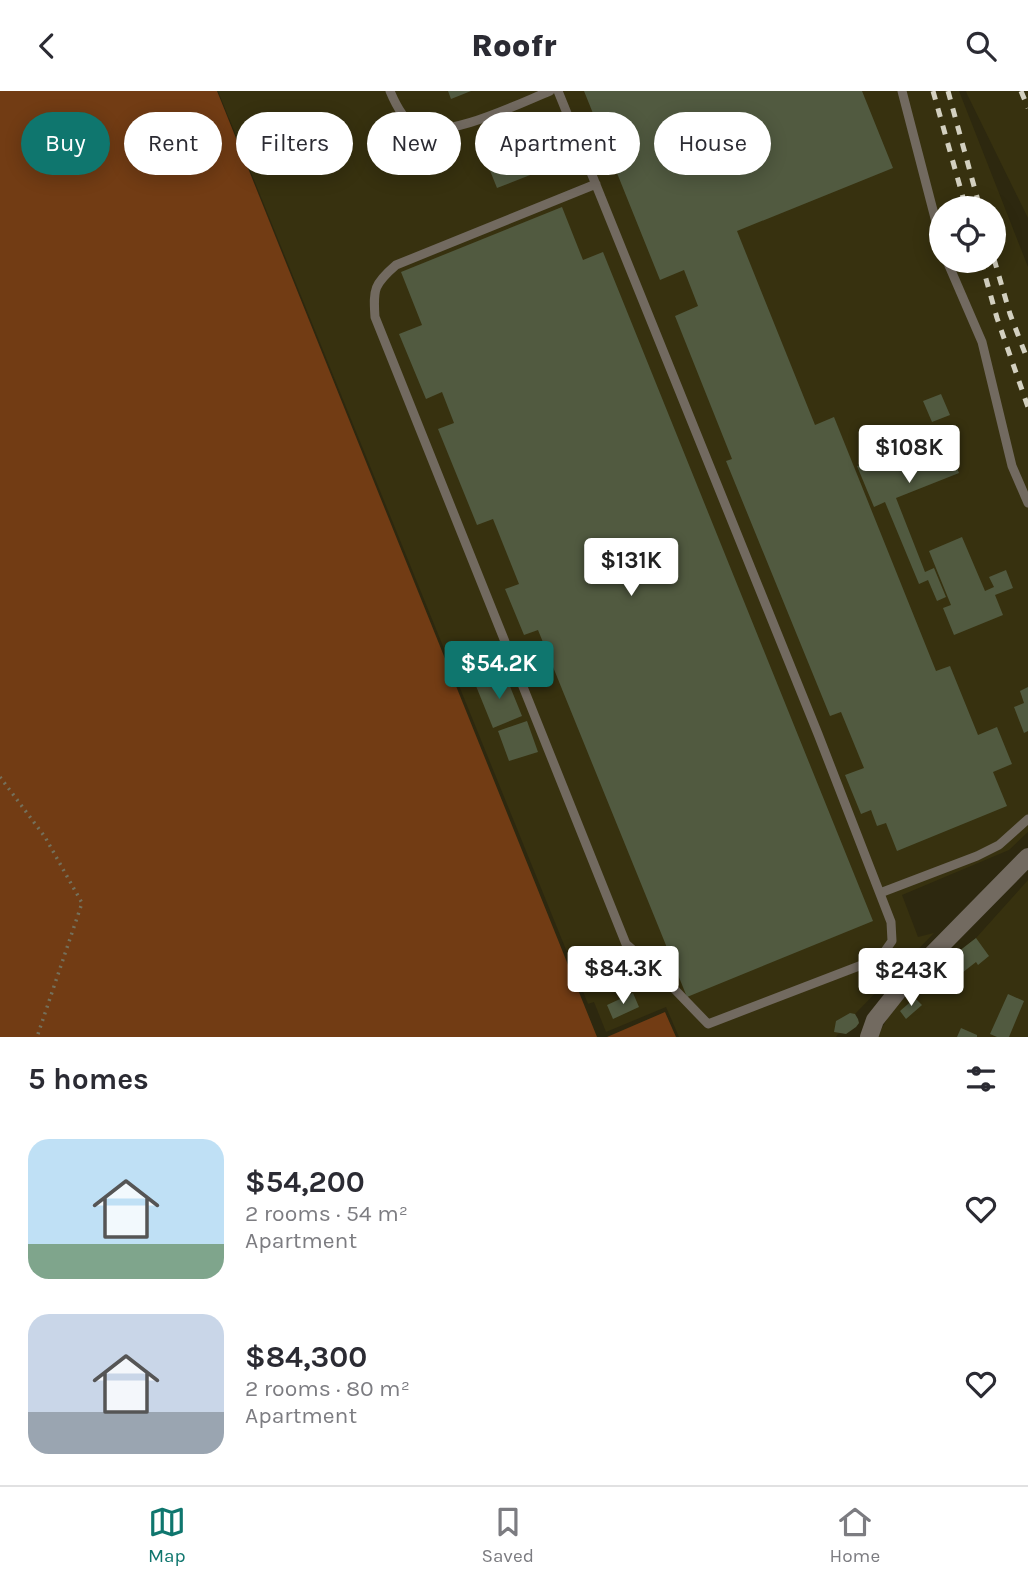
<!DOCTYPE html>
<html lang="en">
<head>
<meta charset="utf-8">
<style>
	body { margin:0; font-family:Karla,sans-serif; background:#f7f7f7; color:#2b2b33; height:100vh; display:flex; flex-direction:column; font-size:26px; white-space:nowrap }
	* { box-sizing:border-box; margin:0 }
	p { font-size:23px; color:#7c7c81 }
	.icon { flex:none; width:38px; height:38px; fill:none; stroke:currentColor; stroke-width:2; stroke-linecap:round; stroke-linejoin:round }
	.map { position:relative; height:946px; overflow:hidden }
	.drawer { display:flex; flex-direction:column; background:#fff; flex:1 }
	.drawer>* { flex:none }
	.hud { position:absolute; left:21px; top:21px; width:987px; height:63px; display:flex; gap:14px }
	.fabs { position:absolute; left:929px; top:105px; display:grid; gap:14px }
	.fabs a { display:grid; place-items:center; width:77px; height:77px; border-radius:50%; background:#fff; box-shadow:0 4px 18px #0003; font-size:35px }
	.price { position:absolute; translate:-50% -60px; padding:0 16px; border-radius:7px; background:#fff; color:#222; font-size:23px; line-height:46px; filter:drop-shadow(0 2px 4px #0008) }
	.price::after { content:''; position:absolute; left:50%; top:42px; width:21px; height:16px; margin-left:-10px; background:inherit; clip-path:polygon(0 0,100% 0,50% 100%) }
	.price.active { background:#0f766e; color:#fff }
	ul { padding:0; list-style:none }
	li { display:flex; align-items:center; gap:21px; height:175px; padding:0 28px }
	li span { display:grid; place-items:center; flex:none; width:196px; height:140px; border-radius:21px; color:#555 }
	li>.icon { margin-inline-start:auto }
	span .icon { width:84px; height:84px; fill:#fffc; stroke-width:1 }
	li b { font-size:30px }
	h2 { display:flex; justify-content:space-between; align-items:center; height:84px; padding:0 28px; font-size:30px }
	.pill { padding:0 24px; border-radius:32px; background:#fff; box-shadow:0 4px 18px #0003; font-size:24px; line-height:63px }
	.pill.active { background:#0f766e; color:#fff }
	header { display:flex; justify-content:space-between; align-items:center; height:91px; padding:0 28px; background:#fff; font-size:32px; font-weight:800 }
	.dock { display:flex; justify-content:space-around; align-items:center; height:98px; border-top:2px solid #e1e1e2; background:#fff; font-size:19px; color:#7c7c81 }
	.dock a { display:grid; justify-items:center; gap:4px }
	.dock .active { color:#0f766e }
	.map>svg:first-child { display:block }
	.built { fill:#37310f; fill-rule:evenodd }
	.green { fill:#723c14 }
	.building { fill:#515a40 }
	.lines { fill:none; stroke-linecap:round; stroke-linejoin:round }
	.path { stroke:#74705b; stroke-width:3.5; stroke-dasharray:2 5; stroke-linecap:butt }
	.service { stroke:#726a60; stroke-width:9 }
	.minor { stroke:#726a60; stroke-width:18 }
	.rail { stroke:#d3d0c0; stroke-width:5; stroke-dasharray:9 9; stroke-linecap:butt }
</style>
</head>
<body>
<header><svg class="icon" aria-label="back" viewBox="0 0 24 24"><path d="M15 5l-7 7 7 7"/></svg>Roofr<svg class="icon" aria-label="search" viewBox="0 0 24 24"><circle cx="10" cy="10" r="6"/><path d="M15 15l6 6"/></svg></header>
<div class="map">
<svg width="1028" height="946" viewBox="0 0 1028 946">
	<rect width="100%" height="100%" fill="#2d280f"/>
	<path class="built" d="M218,0H959L1028,176V741L1009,759L902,804L918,846L934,842L855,923L859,932L851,940L838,943L836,946H679L666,916L606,941L594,911L588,913ZM942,117H994V170H942Z
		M966,0H1028V127L967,3Z
		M1028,789V946H877L892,919L932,881L976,847Z"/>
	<path class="green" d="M0,0H217L597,946H0Z
		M665,921L676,946H607Z"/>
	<path class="building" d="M448,0H471L451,8Z
		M584,0H862L893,77L737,140L815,334L834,326L936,580L950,575L978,644L997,636L1012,673L993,681L1007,715L897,760L886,732L877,735L871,719L861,723L845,684L864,677L841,621L830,625L726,370L732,368L675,225L698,215L684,179L660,189Z
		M539,39L553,75L497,97L483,62Z
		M562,116L583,169L603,161L873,830L687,906L538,539L524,544L505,498L519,493L493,428L477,434L438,338L454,332L442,301L426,308L399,243L422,234L401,181Z
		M941,303L950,324L932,331L923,310Z
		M939,334L959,382L896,407L925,481L934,477L946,506L937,510L928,489L919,493L885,411L874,416L857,375L878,366L875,360Z
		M962,446L985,500L994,496L989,486L1006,479L1013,497L995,504L1003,524L954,544L943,517L951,514L929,460Z
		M505,583L522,625L493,637L476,595Z
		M1028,596V640L1024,642L1014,616L1024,612L1020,600Z
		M527,630L538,661L509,670L498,640Z
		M976,847L989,865L978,874L976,871L944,896L932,881Z
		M633,902L639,916L613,928L607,914Z
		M1008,903L1024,910L1009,946H997L990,943Z
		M915,907L922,914L906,928L900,920Z
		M850,922L855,923L858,928L859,932L856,936L846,943L834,941L836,930Z
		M961,937L977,944V946H957Z"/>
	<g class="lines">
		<path class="path" d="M0,686L45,746L82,812L37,946"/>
		<path class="service" d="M390,0C395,12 403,29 415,35C444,50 520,12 550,0
			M558,0L590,79L818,643L891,831L892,850L880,867L708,933L657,880L626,853L375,226C373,198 374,193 396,174L596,93
			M902,0L942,154
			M947,170L982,251L1012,375L1028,412
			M880,802L977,765L999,754L1028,728
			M880,867L906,890"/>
		<path class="minor" d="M869,946L875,929L906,890L1028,766"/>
		<path class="rail" d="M933,0L966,117
			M948,0L980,117
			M1021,0L1028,17
			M994,168L1010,223L1028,270
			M981,170L997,227L1028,316"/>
	</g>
</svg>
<div class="fabs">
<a><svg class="icon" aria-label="locate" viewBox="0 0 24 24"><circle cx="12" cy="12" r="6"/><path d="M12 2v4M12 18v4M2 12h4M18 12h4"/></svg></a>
</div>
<b class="price" style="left:909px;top:394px">$108K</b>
<b class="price" style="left:631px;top:507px">$131K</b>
<b class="price active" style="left:499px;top:610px">$54.2K</b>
<b class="price" style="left:623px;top:915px">$84.3K</b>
<b class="price" style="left:911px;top:917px">$243K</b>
<div class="hud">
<a class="pill active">Buy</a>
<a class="pill">Rent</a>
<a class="pill">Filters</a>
<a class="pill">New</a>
<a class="pill">Apartment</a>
<a class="pill">House</a>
</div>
</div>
<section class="drawer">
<h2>5 homes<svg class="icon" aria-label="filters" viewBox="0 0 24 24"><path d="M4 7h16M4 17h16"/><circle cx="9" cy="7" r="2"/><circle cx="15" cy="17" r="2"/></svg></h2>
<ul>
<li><span style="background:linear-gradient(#bfe0f5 75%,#7fa58c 0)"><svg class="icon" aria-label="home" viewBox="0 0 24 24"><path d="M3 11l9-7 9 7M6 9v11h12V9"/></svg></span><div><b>$54,200</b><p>2 rooms · 54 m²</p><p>Apartment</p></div><svg class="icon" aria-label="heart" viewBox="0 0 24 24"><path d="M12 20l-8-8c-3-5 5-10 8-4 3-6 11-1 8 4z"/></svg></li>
<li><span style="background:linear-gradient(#c9d6e8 70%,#9aa5b1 0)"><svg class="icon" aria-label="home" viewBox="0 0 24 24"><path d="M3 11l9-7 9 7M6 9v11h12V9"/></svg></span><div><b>$84,300</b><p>2 rooms · 80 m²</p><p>Apartment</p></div><svg class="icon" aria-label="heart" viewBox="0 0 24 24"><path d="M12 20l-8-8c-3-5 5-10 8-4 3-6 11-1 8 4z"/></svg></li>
</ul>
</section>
<nav class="dock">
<a class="active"><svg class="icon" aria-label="map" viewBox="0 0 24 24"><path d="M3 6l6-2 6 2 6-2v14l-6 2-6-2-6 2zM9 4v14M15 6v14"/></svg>Map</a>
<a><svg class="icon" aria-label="saved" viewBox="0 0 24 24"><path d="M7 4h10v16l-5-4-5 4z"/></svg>Saved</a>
<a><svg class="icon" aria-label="home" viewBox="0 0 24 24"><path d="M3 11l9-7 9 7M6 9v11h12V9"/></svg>Home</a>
</nav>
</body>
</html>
